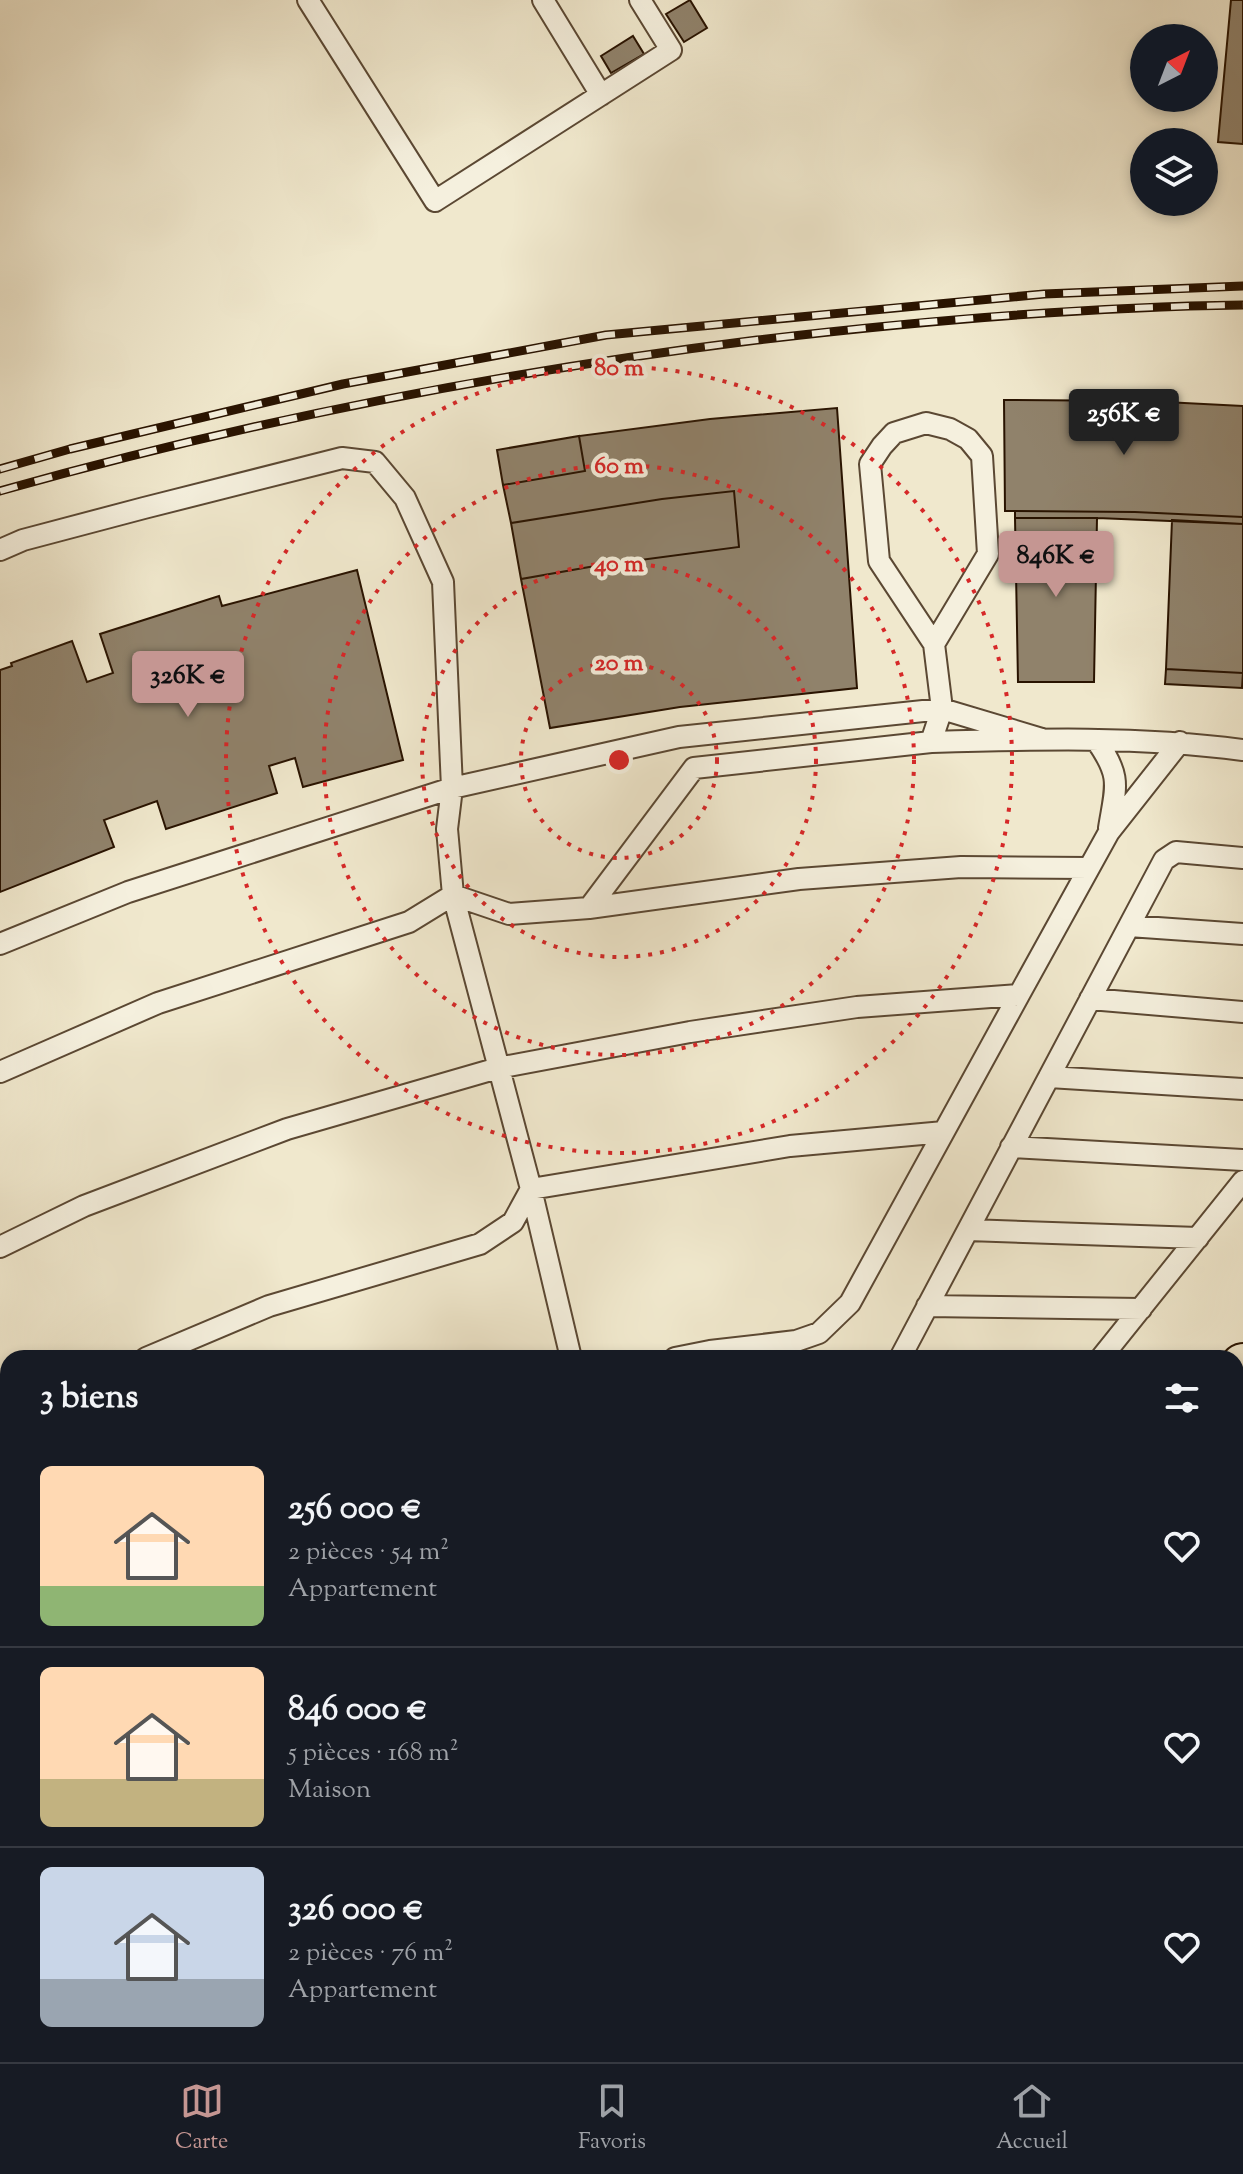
<!DOCTYPE html>
<html lang="fr">
<head>
<meta charset="utf-8">
<style>
	body { margin:0; font-family:"Sorts Mill Goudy",serif; background:#20242c; color:#f1f3f6; height:100vh; display:flex; flex-direction:column; font-size:30px; white-space:nowrap }
	* { box-sizing:border-box; margin:0 }
	p { font-size:26px; color:#9ea1a6 }
	.icon { flex:none; width:44px; height:44px; fill:none; stroke:currentColor; stroke-width:2; stroke-linecap:round; stroke-linejoin:round }
	.map { position:relative; flex:1; overflow:hidden }
	.side { position:absolute; left:0px; top:1350px; width:1244px; height:712px; display:flex; flex-direction:column; background:#171b24; border-radius:24px 24px 0 0; box-shadow:0 4px 12px #0003 }
	.side>* { flex:none }
	.needle { width:52px; rotate:42deg }
	.fabs { position:absolute; left:1130px; top:24px; display:grid; gap:16px }
	.fabs a { display:grid; place-items:center; width:88px; height:88px; border-radius:50%; background:#171b24; box-shadow:0 4px 12px #0003; font-size:40px }
	.price { position:absolute; translate:-50% -68px; padding:0 18px; border-radius:8px; background:#c59692; color:#111; font-size:26px; line-height:52px; filter:drop-shadow(0 2px 4px #0008) }
	.price::after { content:''; position:absolute; left:50%; top:48px; width:24px; height:18px; margin-left:-12px; background:inherit; clip-path:polygon(0 0,100% 0,50% 100%) }
	.price.selected { background:#222; color:#fff }
	ul { padding:0; list-style:none }
	li { display:flex; align-items:center; gap:24px; height:200px; padding:0 40px }
	li+li { border-top:2px solid #363941 }
	li span { display:grid; place-items:center; flex:none; width:224px; height:160px; border-radius:12px; color:#555 }
	li>.icon { margin-inline-start:auto }
	span .icon { width:96px; height:96px; fill:#fffc; stroke-width:1 }
	li b { font-size:34px }
	h2 { display:flex; justify-content:space-between; align-items:center; height:96px; padding:0 40px; font-size:34px }
	.dock { display:flex; justify-content:space-around; align-items:center; height:112px; border-top:2px solid #363941; background:#171b24; font-size:22px; color:#9ea1a6 }
	.dock a { display:grid; justify-items:center; gap:4px }
	.dock .selected { color:#c59692 }
	.map>svg:first-child { display:block }
	.building { fill:#90826b; stroke:#291300; stroke-width:2 }
	.lines { fill:none; stroke-linecap:round; stroke-linejoin:round }
	.service-casing { stroke:#5b4833; stroke-width:24 }
	.primary-casing { stroke:#291300; stroke-width:48 }
	.path { stroke:#291300; stroke-width:5; stroke-dasharray:6 4; stroke-linecap:butt }
	.service { stroke:#f5f0de; stroke-width:20 }
	.primary { stroke:#f0e8cd; stroke-width:44 }
	.rail-casing { stroke:#291300; stroke-width:9 }
	.rail { stroke:#f5f0de; stroke-width:6; stroke-dasharray:18; stroke-linecap:butt }
	.ring { fill:none; stroke:#d62828; stroke-width:4; stroke-dasharray:4 8 }
	.centre { fill:#d62828; stroke:#f5f0de; stroke-width:4 }
	.ring-label { font-size:24px; text-anchor:middle; font-weight:bold; fill:#d62828; stroke:#f5f0de; stroke-width:8; stroke-linejoin:round; paint-order:stroke }
</style>
</head>
<body>
<div class="map">
<svg width="1243" height="2062" viewBox="0 0 1243 2062">
	<rect width="100%" height="100%" fill="#f0e8cd"/>
	<filter id="stains"><feTurbulence type="fractalNoise" baseFrequency=".0025" numOctaves="4"/><feColorMatrix values="0 0 0 0 .2 0 0 0 0 .09 0 0 0 0 .02 0 0 0 .5 -.17"/></filter>
	<radialGradient id="worn" r=".72"><stop offset=".6" stop-color="#630" stop-opacity="0"/><stop offset="1" stop-color="#630" stop-opacity=".3"/></radialGradient>
	<path class="building" d="M690,0L707,28L684,42L666,14Z
		M1231,0H1243V144L1218,142Z
		M633,36L644,54L611,73L601,56Z
		M1004,400L1145,401L1243,406V517L1135,512L1005,511Z
		M837,408L857,688L680,707L550,728L521,579L595,566L739,547L734,491L662,499L511,523L503,485L585,471L579,436L710,419Z
		M579,436L585,471L503,485L497,450Z
		M734,491L739,547L595,566L521,579L511,523L662,499Z
		M1015,511L1135,512L1243,517V524L1097,518H1015Z
		M1015,518H1097L1094,682H1018Z
		M1172,520L1243,524V673L1166,669Z
		M357,570L403,760L303,787L295,758L269,766L277,793L166,829L157,801L104,820L114,847L0,892V670L12,666L11,663L72,641L87,682L113,673L100,634L219,596L222,606Z
		M1166,669L1243,673L1242,688L1165,684Z
		M8,1987V2054H114L108,2062H0V2009L6,2001L1,1997Z
		M225,2054H531L525,2062H218Z"/>
	<g class="lines">
		<defs>
			<path id="service" d="M308,0L435,201L671,50L640,0
				M543,0L601,95
				M0,550L23,540L144,508L342,458L375,462L405,498L443,582L452,788L447,829L453,895L531,1189L571,1358
				M1096,740C1122,777 1116,785 1109,828
				M931,742C1036,739 1139,736 1243,750
				M589,908L694,768L931,742L942,709L934,644L879,561L870,464L882,446L894,433L926,423L950,429L968,439L982,456L988,554L934,644
				M1129,926L1243,934
				M0,944L128,892L452,788L679,737L942,709L1042,739
				M1090,999L1243,1012
				M0,1072L158,1003L409,922L453,895L509,914L589,908L799,879L961,867L1089,868
				M1049,1077L1243,1089
				M1011,1147L1243,1160
				M968,1230L1198,1238
				M0,1247L84,1206L287,1129L498,1068L690,1032L857,1007L1019,995L1109,832L1180,742
				M927,1306L1141,1309
				M146,1358L269,1306L480,1244L513,1222L531,1189L790,1146L944,1132
				M675,1358L710,1351L796,1341L819,1333L850,1303L1019,995
				M900,1358L1164,860L1176,852L1243,858
				M1101,1358L1243,1181
				M0,1436L8,1432
				M1236,1546L1243,1537
				M0,1588L8,1591
				M158,2062L164,2054
				M829,2062L835,2054"/>
			<path id="primary" d="M1236,1375L1243,1366
				M1236,1471L1243,1462
				M693,2062L700,2054
				M769,2062L775,2054"/>
		</defs>
		<use href="#service" class="service-casing"/>
		<use href="#primary" class="primary-casing"/>
		<path class="path" d="M1236,1626L1243,1617
			M0,1942L8,1947
			M891,2062L897,2054"/>
		<use href="#service" class="service"/>
		<use href="#primary" class="primary"/>
		<defs>
			<path id="rail" d="M0,469L70,449L343,384L606,335L1044,294L1243,286
				M0,491C248,421 501,372 757,340C918,321 1081,307 1243,305"/>
		</defs>
		<use href="#rail" class="rail-casing"/>
		<use href="#rail" class="rail"/>
	</g>
	<g class="ring">
		<circle cx="619" cy="760" r="98"/>
		<circle cx="619" cy="760" r="197"/>
		<circle cx="619" cy="760" r="295"/>
		<circle cx="619" cy="760" r="393"/>
	</g>
	<circle cx="619" cy="760" r="12" class="centre"/>
	<g class="ring-label">
		<text x="619" y="375">80 m</text>
		<text x="619" y="473">60 m</text>
		<text x="619" y="571">40 m</text>
		<text x="619" y="670">20 m</text>
	</g>
	<rect width="100%" height="100%" filter="url(#stains)"/>
	<rect width="100%" height="100%" fill="url(#worn)"/>
</svg>
<div class="fabs">
<a><svg class="needle" viewBox="-14 -14 28 28"><path d="M0-13l5 13h-10z" fill="#e53935"/><path d="M0 13l5-13h-10z" fill="#9ea1a6"/></svg></a>
<a><svg class="icon" aria-label="layers" viewBox="0 0 24 24"><path d="M12 4l9 5-9 5-9-5zM3 14l9 5 9-5"/></svg></a>
</div>
<b class="price selected" style="left:1124px;top:457px">256K €</b>
<b class="price" style="left:1056px;top:599px">846K €</b>
<b class="price" style="left:188px;top:719px">326K €</b>
<section class="side">
<h2>3 biens<svg class="icon" aria-label="filters" viewBox="0 0 24 24"><path d="M4 7h16M4 17h16"/><circle cx="9" cy="7" r="2"/><circle cx="15" cy="17" r="2"/></svg></h2>
<ul>
<li><span style="background:linear-gradient(#ffd9b3 75%,#8fb573 0)"><svg class="icon" aria-label="home" viewBox="0 0 24 24"><path d="M3 11l9-7 9 7M6 9v11h12V9"/></svg></span><div><b>256 000 €</b><p>2 pièces · 54 m²</p><p>Appartement</p></div><svg class="icon" aria-label="heart" viewBox="0 0 24 24"><path d="M12 20l-8-8c-3-5 5-10 8-4 3-6 11-1 8 4z"/></svg></li>
<li><span style="background:linear-gradient(#ffd9b3 70%,#c2b280 0)"><svg class="icon" aria-label="home" viewBox="0 0 24 24"><path d="M3 11l9-7 9 7M6 9v11h12V9"/></svg></span><div><b>846 000 €</b><p>5 pièces · 168 m²</p><p>Maison</p></div><svg class="icon" aria-label="heart" viewBox="0 0 24 24"><path d="M12 20l-8-8c-3-5 5-10 8-4 3-6 11-1 8 4z"/></svg></li>
<li><span style="background:linear-gradient(#c9d6e8 70%,#9aa5b1 0)"><svg class="icon" aria-label="home" viewBox="0 0 24 24"><path d="M3 11l9-7 9 7M6 9v11h12V9"/></svg></span><div><b>326 000 €</b><p>2 pièces · 76 m²</p><p>Appartement</p></div><svg class="icon" aria-label="heart" viewBox="0 0 24 24"><path d="M12 20l-8-8c-3-5 5-10 8-4 3-6 11-1 8 4z"/></svg></li>
</ul>
</section>
</div>
<nav class="dock">
<a class="selected"><svg class="icon" aria-label="map" viewBox="0 0 24 24"><path d="M3 6l6-2 6 2 6-2v14l-6 2-6-2-6 2zM9 4v14M15 6v14"/></svg>Carte</a>
<a><svg class="icon" aria-label="saved" viewBox="0 0 24 24"><path d="M7 4h10v16l-5-4-5 4z"/></svg>Favoris</a>
<a><svg class="icon" aria-label="home" viewBox="0 0 24 24"><path d="M3 11l9-7 9 7M6 9v11h12V9"/></svg>Accueil</a>
</nav>
</body>
</html>
